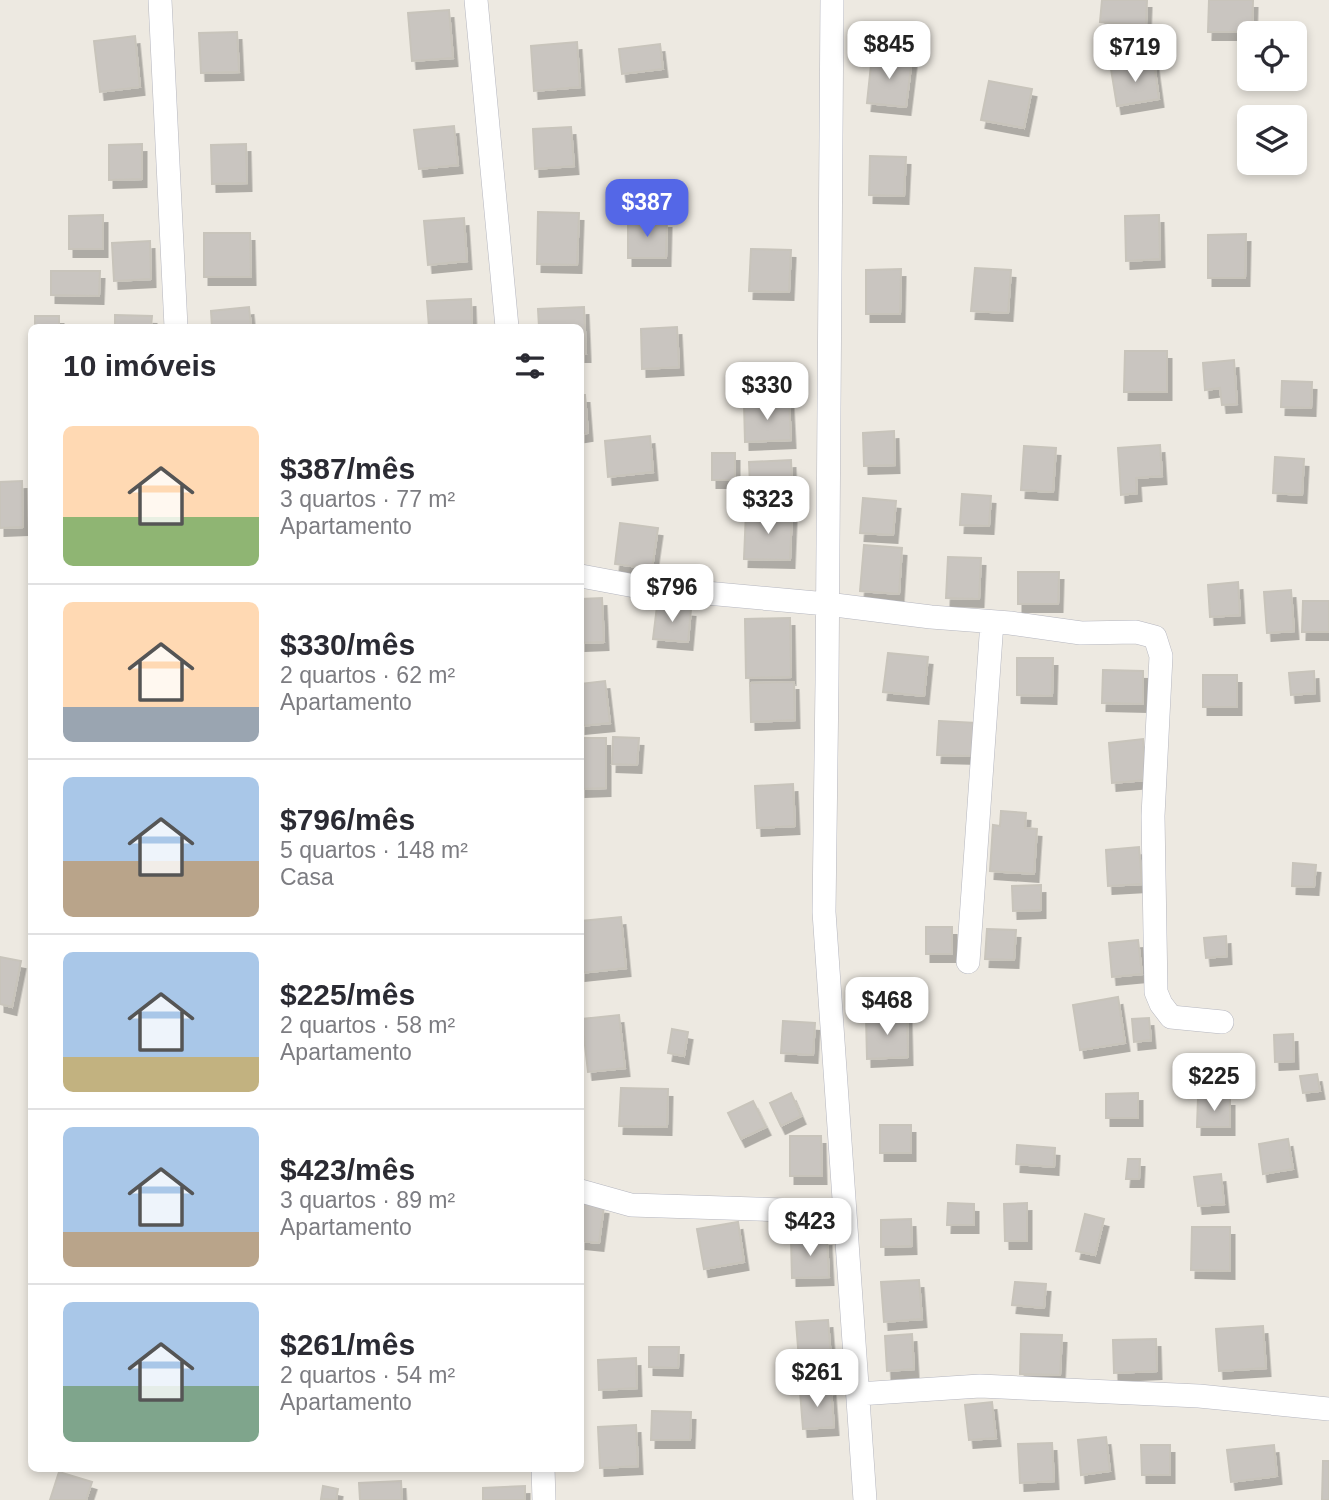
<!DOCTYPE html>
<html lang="pt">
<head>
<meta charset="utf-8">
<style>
	body { margin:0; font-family:Arial,sans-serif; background:#f2f2f3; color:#2b2b33; height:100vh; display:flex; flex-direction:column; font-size:26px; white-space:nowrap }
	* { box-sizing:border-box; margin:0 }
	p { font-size:23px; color:#7c7c81 }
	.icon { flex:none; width:38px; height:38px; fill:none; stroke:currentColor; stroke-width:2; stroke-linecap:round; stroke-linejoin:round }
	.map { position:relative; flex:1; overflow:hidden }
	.details { position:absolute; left:28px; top:324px; width:556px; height:1148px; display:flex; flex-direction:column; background:#fff; border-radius:10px; box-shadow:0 4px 10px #0003 }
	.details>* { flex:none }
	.fabs { position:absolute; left:1237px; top:21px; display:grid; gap:14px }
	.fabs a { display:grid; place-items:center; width:70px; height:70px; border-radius:10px; background:#fff; box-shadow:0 4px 10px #0003; font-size:35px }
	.price { position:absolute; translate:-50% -60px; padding:0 16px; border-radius:14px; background:#fff; color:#222; font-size:23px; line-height:46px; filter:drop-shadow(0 2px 4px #0008) }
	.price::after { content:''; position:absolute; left:50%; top:42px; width:21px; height:16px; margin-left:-10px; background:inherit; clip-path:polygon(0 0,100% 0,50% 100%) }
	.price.selected { background:#5467e7; color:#fff }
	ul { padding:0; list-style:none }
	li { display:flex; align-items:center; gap:21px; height:175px; padding:0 35px }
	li+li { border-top:2px solid #e1e1e2 }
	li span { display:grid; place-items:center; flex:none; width:196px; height:140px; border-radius:10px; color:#555 }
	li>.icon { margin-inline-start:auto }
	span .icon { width:84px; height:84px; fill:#fffc; stroke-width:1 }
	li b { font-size:30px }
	h2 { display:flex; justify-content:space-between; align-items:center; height:84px; padding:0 35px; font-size:30px }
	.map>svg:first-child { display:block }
	.building { fill:#c9c5c0; stroke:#c8c4bb; stroke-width:2; filter:url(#shadow) }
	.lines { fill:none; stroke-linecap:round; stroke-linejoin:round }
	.minor-casing { stroke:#b5b6bf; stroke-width:24 }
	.minor { stroke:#fff; stroke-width:23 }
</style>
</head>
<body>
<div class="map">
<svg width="1329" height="1500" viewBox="0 0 1329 1500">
	<defs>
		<filter id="shadow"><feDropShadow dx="4.5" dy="8" stdDeviation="0" flood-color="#0004"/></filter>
	</defs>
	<rect width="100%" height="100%" fill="#ede9e1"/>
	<path class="building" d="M1102,0H1147L1146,25L1100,22Z
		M1209,0H1253L1252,32H1208Z
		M449,10L453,58L412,61L408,13Z
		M237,32L239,72L201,73L199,33Z
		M135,36L140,87L100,92L94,41Z
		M577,42L580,87L534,91L531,46Z
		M660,44L663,69L622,74L619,49Z
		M872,55L912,59L906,107L867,103Z
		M1154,63L1159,99L1117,106L1111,69Z
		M989,81L1032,89L1024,128L981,120Z
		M454,126L458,165L419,169L414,130Z
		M571,127L574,166L535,169L533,129Z
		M142,144V179L109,180V145Z
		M246,144L247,183L212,184L211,145Z
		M870,156L906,157L904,196L869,195Z
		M538,212L579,213L577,265L537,264Z
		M103,215V249H69V216Z
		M1159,215L1160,259L1126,261L1125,216Z
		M464,218L467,261L428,265L424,221Z
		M667,220L666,258H628V221Z
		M204,233H250L251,277H204Z
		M1246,234L1245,278H1208V235Z
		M150,241L151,279L114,281L112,243Z
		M751,249L791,250L789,292L749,291Z
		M975,268L1011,270L1008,313L971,311Z
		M901,269L900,314H866V270Z
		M51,271H100L99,296L51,295Z
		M471,299L472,327H429L427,301Z
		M249,307L251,327H212L211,311Z
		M584,307L586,354H581V327H539L538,309Z
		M115,315L152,316L151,327H115Z
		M35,316H59V327H35Z
		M677,327L679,367L642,369L641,329Z
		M1125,351H1167V392H1124Z
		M1234,360L1237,404L1222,405L1220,388L1205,390L1203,363Z
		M1282,381L1312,382L1311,408L1281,407Z
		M581,395H585L588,433L581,434Z
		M789,401L791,440L745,442L744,403Z
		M894,431L895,465L864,466L863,433Z
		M650,436L653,472L608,477L605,441Z
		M1160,445L1162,476L1136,478L1137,493L1121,495L1118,448Z
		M1024,446L1056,448L1053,492L1021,490Z
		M712,453H735V480H712Z
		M1275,457L1304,459L1302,495L1273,493Z
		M791,460L792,484L750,486L749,462Z
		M22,481L23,527L0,528V482Z
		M962,494L991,496L989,526L960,525Z
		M863,498L896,501L893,535L860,533Z
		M746,511L792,513L790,560L744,559Z
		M620,523L658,528L652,569L615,564Z
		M864,545L902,548L899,594L860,591Z
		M948,557L981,558L979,599L946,598Z
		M1018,572H1059L1058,604H1018Z
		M1238,582L1240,615L1210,617L1208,585Z
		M1291,590L1294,631L1267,633L1264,592Z
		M602,598L604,642L581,643V599Z
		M1303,601H1329V632H1302Z
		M657,606L691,609L688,642L653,639Z
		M790,618L791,677L746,678L745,619Z
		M888,653L928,657L924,696L883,692Z
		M1017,658H1053L1052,696L1017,695Z
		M1103,670L1143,671V704L1102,703Z
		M1314,671L1315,693L1291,695L1289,673Z
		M1203,675H1237V707H1203Z
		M605,681L610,723L581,726V684Z
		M794,682L795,720L751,722L750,683Z
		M939,721L976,723L974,756L937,755Z
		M613,737L639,738L637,765L612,764Z
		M581,738H606V788L581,789Z
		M1143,739L1146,780L1112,783L1109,743Z
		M793,784L795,826L757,828L755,786Z
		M1001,811L1026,813L1025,828L1037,829L1034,874L990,871L993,825L1000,826Z
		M1139,847L1142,884L1108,886L1106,850Z
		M1293,863L1316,865L1314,887L1292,886Z
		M1041,885V910L1013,911L1012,886Z
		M621,917L626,968L581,973V921Z
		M926,927H952V954H926Z
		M987,929L1016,930L1014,960L985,959Z
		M1226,936L1227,956L1206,958L1204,938Z
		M1138,940L1142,974L1112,977L1109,943Z
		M0,957L21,961L12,1007L0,1004Z
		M1118,997L1125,1043L1080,1050L1073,1005Z
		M619,1015L625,1068L588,1072L582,1019Z
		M907,1015L908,1057L867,1059L866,1016Z
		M1149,1018L1151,1040L1134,1042L1132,1019Z
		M783,1021L815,1023L813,1055L781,1053Z
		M672,1029L688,1032L684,1056L668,1053Z
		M1293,1034L1294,1061L1275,1062L1274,1035Z
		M1317,1074L1320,1091L1303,1093L1300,1076Z
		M621,1088L668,1089L667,1127L619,1126Z
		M791,1093L801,1116L781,1126L770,1103Z
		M1138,1093V1118H1106V1094Z
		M1198,1098H1230V1127H1197Z
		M753,1101L766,1127L741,1139L728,1113Z
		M880,1125H911V1153H880Z
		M790,1136H821L822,1176H790Z
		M1288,1139L1293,1169L1263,1174L1259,1144Z
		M1017,1145L1055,1148L1054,1167L1016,1164Z
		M1128,1159H1140L1139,1179H1126Z
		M1221,1174L1224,1204L1198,1206L1194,1177Z
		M581,1203L604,1206L599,1243L581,1241Z
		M948,1203L974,1204V1225H947Z
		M1027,1203V1241H1005L1004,1204Z
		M1085,1214L1104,1219L1095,1255L1076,1251Z
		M911,1219L912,1246L881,1247V1220Z
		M738,1222L744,1262L704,1269L697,1229Z
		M1192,1227H1230V1271L1191,1270Z
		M827,1238L829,1277L792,1278L791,1239Z
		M919,1280L922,1319L884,1322L881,1282Z
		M1015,1282L1046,1284L1044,1308L1012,1305Z
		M828,1320L831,1358L799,1360L796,1322Z
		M1263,1326L1266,1368L1219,1371L1216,1329Z
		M912,1334L914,1369L887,1371L885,1336Z
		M1021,1334L1062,1335L1060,1375L1020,1374Z
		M1156,1339L1157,1371L1114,1373L1113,1340Z
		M649,1347H679L678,1368L649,1367Z
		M636,1358L637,1388L599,1390L598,1360Z
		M831,1388L834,1427L803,1429L800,1391Z
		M992,1402L996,1438L969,1440L965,1405Z
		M652,1411L691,1412L690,1440H651Z
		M636,1425L638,1466L600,1468L598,1427Z
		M1106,1437L1110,1471L1081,1475L1078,1440Z
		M1052,1443L1054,1481L1020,1483L1018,1444Z
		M1141,1445H1170V1475H1142Z
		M1274,1445L1277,1476L1231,1482L1227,1450Z
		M1323,1461H1329V1500H1322Z
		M59,1472L92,1482L86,1500H50Z
		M401,1481L402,1500H360L359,1483Z
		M323,1486L338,1489L336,1500L321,1499Z
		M525,1486V1500H483V1488Z"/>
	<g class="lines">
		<defs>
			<path id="minor" d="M160,0L176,327
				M476,0L507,327
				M832,0L827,682L824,912L865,1500
				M581,576L640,587L827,604L931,617L1010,623L1081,633L1136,632L1155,637L1161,656L1153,816L1156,992L1161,1004L1171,1017L1222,1022
				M968,962L992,622
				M581,1191L631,1205L845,1212
				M858,1394L980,1386L1199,1396L1329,1409
				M543,1468L544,1500"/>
		</defs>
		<use href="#minor" class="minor-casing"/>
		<use href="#minor" class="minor"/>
	</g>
</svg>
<div class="fabs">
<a><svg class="icon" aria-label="locate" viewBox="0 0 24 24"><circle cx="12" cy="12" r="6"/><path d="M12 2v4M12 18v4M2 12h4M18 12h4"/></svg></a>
<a><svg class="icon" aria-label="layers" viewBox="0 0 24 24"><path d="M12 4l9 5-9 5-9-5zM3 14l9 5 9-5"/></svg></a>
</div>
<b class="price" style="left:889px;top:81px">$845</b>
<b class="price" style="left:1135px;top:84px">$719</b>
<b class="price selected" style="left:647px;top:239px">$387</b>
<b class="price" style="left:767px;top:422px">$330</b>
<b class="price" style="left:768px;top:536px">$323</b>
<b class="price" style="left:672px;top:624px">$796</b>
<b class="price" style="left:887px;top:1037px">$468</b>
<b class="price" style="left:1214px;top:1113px">$225</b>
<b class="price" style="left:810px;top:1258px">$423</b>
<b class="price" style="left:817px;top:1409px">$261</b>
<section class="details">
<h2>10 imóveis<svg class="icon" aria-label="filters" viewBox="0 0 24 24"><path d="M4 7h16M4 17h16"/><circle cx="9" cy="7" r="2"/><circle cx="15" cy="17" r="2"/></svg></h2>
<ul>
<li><span style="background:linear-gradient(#ffd9b3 65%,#8fb573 0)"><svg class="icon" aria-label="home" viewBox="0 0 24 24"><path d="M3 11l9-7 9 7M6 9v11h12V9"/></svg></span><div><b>$387/mês</b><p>3 quartos · 77 m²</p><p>Apartamento</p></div></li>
<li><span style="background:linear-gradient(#ffd9b3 75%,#9aa5b1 0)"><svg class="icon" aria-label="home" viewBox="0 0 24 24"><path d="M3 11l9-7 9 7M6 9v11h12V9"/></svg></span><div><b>$330/mês</b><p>2 quartos · 62 m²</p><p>Apartamento</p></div></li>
<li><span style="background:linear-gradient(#a9c7e8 60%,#b9a48a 0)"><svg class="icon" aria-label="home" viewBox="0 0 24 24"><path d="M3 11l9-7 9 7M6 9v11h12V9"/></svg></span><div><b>$796/mês</b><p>5 quartos · 148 m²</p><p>Casa</p></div></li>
<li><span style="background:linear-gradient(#a9c7e8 75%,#c2b280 0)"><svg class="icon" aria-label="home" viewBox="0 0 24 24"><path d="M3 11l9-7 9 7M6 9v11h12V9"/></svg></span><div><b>$225/mês</b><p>2 quartos · 58 m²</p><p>Apartamento</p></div></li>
<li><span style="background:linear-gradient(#a9c7e8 75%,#b9a48a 0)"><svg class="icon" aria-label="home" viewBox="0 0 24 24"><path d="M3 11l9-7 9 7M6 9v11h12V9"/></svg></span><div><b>$423/mês</b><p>3 quartos · 89 m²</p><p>Apartamento</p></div></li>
<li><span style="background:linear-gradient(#a9c7e8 60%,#7fa58c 0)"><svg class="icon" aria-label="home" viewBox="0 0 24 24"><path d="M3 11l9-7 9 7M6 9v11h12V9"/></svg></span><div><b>$261/mês</b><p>2 quartos · 54 m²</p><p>Apartamento</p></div></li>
</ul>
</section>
</div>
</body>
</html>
